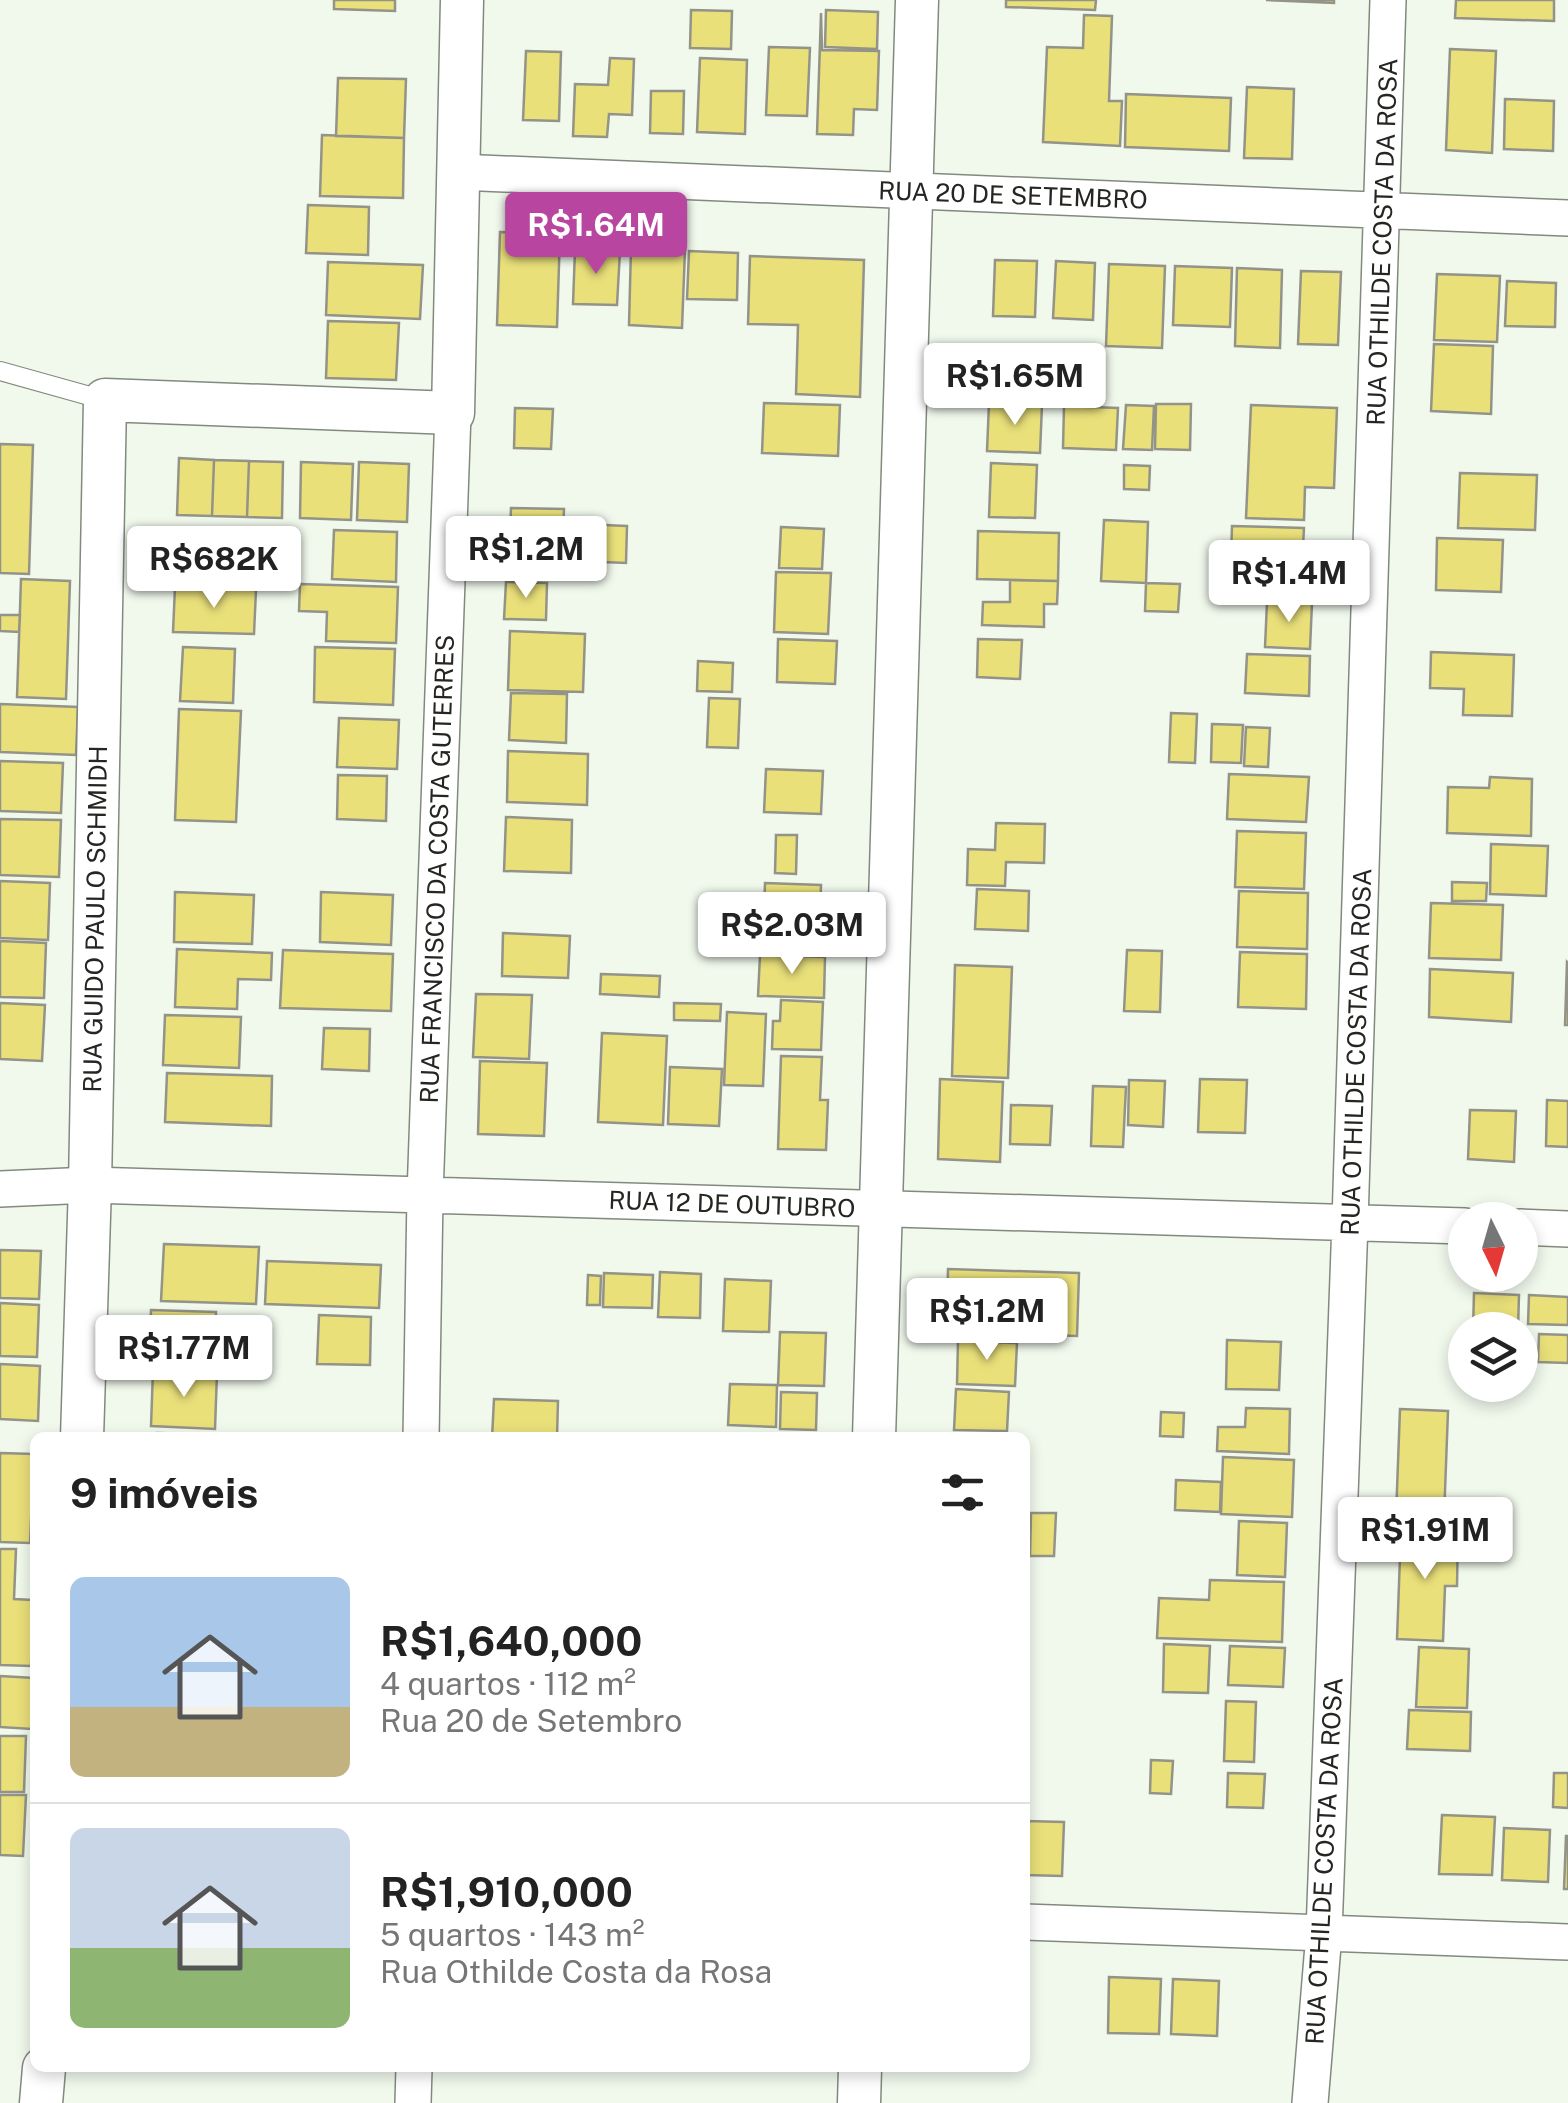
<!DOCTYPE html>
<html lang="pt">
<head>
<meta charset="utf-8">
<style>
	body { margin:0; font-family:"Public Sans",sans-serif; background:#f6f6f6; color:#222; height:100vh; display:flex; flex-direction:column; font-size:38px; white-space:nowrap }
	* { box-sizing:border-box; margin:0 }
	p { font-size:32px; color:#767676 }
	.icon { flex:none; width:55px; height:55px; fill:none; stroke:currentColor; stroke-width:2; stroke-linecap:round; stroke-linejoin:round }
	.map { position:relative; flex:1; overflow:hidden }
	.sheet { position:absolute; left:30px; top:1432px; width:1000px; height:640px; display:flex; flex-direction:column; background:#fff; border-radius:15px; box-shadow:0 5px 15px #0003 }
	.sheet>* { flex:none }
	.needle { width:65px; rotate:175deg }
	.tools { position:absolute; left:1448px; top:1202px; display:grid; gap:20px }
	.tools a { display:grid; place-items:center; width:90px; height:90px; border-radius:50%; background:#fff; box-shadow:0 5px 15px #0003; font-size:50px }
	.price { position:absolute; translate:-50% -85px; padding:0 22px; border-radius:10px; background:#fff; color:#222; font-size:32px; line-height:65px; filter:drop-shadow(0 2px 5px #0008) }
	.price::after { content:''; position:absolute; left:50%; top:60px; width:30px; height:22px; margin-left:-15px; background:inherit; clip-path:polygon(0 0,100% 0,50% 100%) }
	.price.on { background:#b846a1; color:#fff }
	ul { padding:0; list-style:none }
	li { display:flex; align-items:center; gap:30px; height:250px; padding:0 40px }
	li+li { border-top:2px solid #e0e0e0 }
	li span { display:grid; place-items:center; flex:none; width:280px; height:200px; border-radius:15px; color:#555 }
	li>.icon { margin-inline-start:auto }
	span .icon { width:120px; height:120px; fill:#fffc; stroke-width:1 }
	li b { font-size:42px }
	h2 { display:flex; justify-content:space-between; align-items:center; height:120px; padding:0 40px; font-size:42px }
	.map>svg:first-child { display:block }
	.building { fill:#e9e07a; stroke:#949387; stroke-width:2.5 }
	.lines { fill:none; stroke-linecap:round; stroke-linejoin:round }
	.service-casing { stroke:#828a7f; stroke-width:20 }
	.minor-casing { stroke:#828a7f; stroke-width:38 }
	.tertiary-casing { stroke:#828a7f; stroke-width:45 }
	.service { stroke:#fff; stroke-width:18 }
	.minor { stroke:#fff; stroke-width:35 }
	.tertiary { stroke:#fff; stroke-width:42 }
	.labels { text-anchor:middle; stroke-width:8; stroke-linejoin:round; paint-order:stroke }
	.street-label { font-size:25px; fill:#232621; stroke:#fff }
</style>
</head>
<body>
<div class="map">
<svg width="1568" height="2103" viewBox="0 0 1568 2103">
	<rect width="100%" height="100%" fill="#f1f9ed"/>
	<path class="building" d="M334,0H395V11L334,9Z
		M1006,0H1096L1095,10L1006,7Z
		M1266,0H1334V3Z
		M1456,0H1554V21L1455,18Z
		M691,10L732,11L731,49L690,48Z
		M826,10L878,12L877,49L825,47Z
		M821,13L822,50L879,51L877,110L854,109L853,135L817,134Z
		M1084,15L1112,16L1109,101H1122L1120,146L1043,142L1047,47L1083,48Z
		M769,47L810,48L807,116L766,115Z
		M1450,49L1496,51L1492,153L1446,150Z
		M526,51L561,52L559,121L523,120Z
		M610,58L634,59L632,115L609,114L607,137L573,136L575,84L608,85Z
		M700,58L747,60L745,134L697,132Z
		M338,78L406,79L404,138L336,136Z
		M1247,87L1294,89L1292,159L1244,158Z
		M651,91H684L683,134L650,133Z
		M1126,94L1231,98L1229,151L1125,147Z
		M1505,99L1554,101L1553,151L1504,149Z
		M322,135L404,138L403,198L320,196Z
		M308,205L369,207L368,255L306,253Z
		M500,232L560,234L557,327L497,325Z
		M631,248L685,250L682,328L629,325Z
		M575,250L620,251L617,305L573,304Z
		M689,251L738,253L737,300L687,299Z
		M750,256L864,260L860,397L796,394L798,325L748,324Z
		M995,260L1037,261L1035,317L993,316Z
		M1056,261L1095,263L1093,320L1053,318Z
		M328,262L423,265L420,319L326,315Z
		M1109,264L1165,266L1162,348L1106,346Z
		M1175,266L1232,268L1230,327L1173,325Z
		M1237,268L1282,270L1280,348L1235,346Z
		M1301,271L1341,272L1338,345L1298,344Z
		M1437,274L1500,276L1497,342L1434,340Z
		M1507,281L1556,283L1555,327L1505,326Z
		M328,321L399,323L396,380L326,378Z
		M1434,344L1493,346L1491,414L1431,411Z
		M764,403L840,405L838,456L762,453Z
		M989,403L1042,405L1040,453L987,451Z
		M1156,404H1191L1190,450L1155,449Z
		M1126,405L1154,406L1152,450L1123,449Z
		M1251,405L1337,408L1334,488L1305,487L1304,520L1246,518Z
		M1064,406L1118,408L1116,450L1063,448Z
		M515,408L553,409L551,449L514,448Z
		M0,444L33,445L29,574L0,573Z
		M179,458L214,460L212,516L177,515Z
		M214,460L249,461L247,517L212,516Z
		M249,461L283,462L282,518L247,517Z
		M301,462L353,464L351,520L300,518Z
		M359,462L409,464L407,522L357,520Z
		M991,463L1037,465L1035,518L989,517Z
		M1124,465L1150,466L1149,490L1124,489Z
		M1460,473L1537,475L1535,530L1458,528Z
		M511,508L564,509L562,559L509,558Z
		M1104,520L1148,522L1146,583L1101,581Z
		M580,524L627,526L626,563L578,561Z
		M1232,526L1304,528L1301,584L1264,583L1265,558L1231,557Z
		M781,527L824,529L822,569L779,568Z
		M334,530L397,532L396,582L332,579Z
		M978,531L1059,533L1058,581L977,579Z
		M1437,538L1503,540L1501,592L1436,590Z
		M776,572L831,573L828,634L774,632Z
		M21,579L70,581L66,699L17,697Z
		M1010,580L1058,581L1057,604H1044V627L982,625L983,602H1010Z
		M506,582L547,583L546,620L504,619Z
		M1146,583L1180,584L1178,612L1145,611Z
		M300,584L398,587L396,643L326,641L327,612L299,611Z
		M175,587L256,590L254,634L173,632Z
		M1267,602L1312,603L1310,649L1265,647Z
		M0,615H20L19,632L0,631Z
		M510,631L585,634L583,692L508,690Z
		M778,639L837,641L835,684L777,682Z
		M978,639L1022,640L1020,679L977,677Z
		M183,647L235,649L233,703L180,701Z
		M315,647L395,649L393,705L314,702Z
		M1431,652L1514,655L1512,716L1463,715L1464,689L1430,688Z
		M1247,654L1310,656L1309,696L1245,693Z
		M698,661L733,663L732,692L697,691Z
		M511,693L567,694L566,743L509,740Z
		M709,698L740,699L738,748L707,747Z
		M0,704L78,707L76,755L0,752Z
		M179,709L241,711L236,822L175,820Z
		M1171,713L1197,714L1195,763L1169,762Z
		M339,718L399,720L397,769L337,767Z
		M1212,724L1243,725L1241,763L1211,762Z
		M1246,727L1270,728L1268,767L1244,766Z
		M508,751L588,754L587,805L507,802Z
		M0,761L63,763L61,813L0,811Z
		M766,769L823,771L821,814L764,812Z
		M1229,774L1309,777L1306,822L1227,819Z
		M338,775L387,776L386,821L337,819Z
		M1490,777L1532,779L1531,836L1447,833L1448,787L1489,788Z
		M506,817L572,820L571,873L504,871Z
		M0,819L61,820L59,877L0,875Z
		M996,823L1045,824L1044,863L1006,862L1005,886L967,885L968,849L995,850Z
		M1237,831L1306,833L1304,889L1235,887Z
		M776,835H797L796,874L775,873Z
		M1491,844L1548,846L1546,896L1490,894Z
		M0,881L50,883L48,940L0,938Z
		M1452,882L1487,883L1486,901H1452Z
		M765,883L821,885L819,940L763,937Z
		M977,889L1029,891L1028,931L975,929Z
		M1239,891L1308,893L1307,949L1237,947Z
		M175,892L254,895L252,944L174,942Z
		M321,892L393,895L391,945L320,942Z
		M1431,903L1503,905L1501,960L1429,958Z
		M503,933L570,936L568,978L502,976Z
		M0,941L46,943L44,998L0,997Z
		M177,949L272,953L271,980L238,979L237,1009L175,1007Z
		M283,950L393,954L391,1011L280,1008Z
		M1127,950L1162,951L1160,1012L1124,1011Z
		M1240,952L1307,954L1306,1009L1238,1007Z
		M760,955L825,957L824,998L758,996Z
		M1567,962L1568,963V1025H1565Z
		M955,965L1012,967L1008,1078L952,1076Z
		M1430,969L1513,973L1511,1022L1429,1017Z
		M601,974L660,976L659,997L600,994Z
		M476,994L532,995L529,1059L473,1057Z
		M781,1000L823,1002L821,1050L772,1049L773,1021H780Z
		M0,1003L45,1005L42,1061L0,1059Z
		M674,1003L721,1004L720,1021L674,1020Z
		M727,1012L766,1014L763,1086L724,1085Z
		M165,1015L241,1017L239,1068L163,1065Z
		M324,1028L370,1029L369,1071L322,1069Z
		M602,1033L667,1036L663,1125L598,1122Z
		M781,1056L822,1057L820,1100H828L826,1150L778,1149Z
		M480,1061L547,1063L544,1136L478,1134Z
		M670,1067L722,1069L719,1126L668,1124Z
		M167,1073L272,1076L271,1126L165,1122Z
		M940,1079L1003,1082L1000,1162L938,1159Z
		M1200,1079L1247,1080L1245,1133L1198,1132Z
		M1129,1080L1165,1081L1163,1127L1128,1125Z
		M1093,1086L1126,1087L1123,1147L1091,1146Z
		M1547,1100L1568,1101V1147L1546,1146Z
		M1011,1105L1052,1106L1050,1145L1010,1144Z
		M1470,1110L1516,1111L1514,1162L1468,1159Z
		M164,1244L259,1247L256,1304L161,1301Z
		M0,1250L41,1251L39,1299L0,1298Z
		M267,1261L381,1265L379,1308L265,1304Z
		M948,1269L1079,1273L1077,1336L959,1332L960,1312H947Z
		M660,1272L701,1274L700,1318L658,1317Z
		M604,1273L653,1275L652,1308L603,1307Z
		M588,1275L601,1276L600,1305H587Z
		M725,1279L771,1281L769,1332L723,1331Z
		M1474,1293L1519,1295L1518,1330H1473Z
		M1529,1295L1568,1297V1325L1528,1324Z
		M0,1303L39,1305L37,1357L0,1356Z
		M151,1310L216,1312L215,1337L270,1339L269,1371L149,1366Z
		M319,1315L371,1317L370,1365L317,1364Z
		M780,1332L826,1333L824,1386L778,1385Z
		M1539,1334L1568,1335V1363L1538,1362Z
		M1227,1340L1281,1342L1279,1390L1226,1389Z
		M958,1341L1017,1343L1015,1386L957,1384Z
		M0,1364L40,1366L38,1421L0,1419Z
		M153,1370L217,1373L215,1429L151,1426Z
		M730,1384L777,1385L776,1427L728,1425Z
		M956,1389L1009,1392L1007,1431L954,1430Z
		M781,1392L817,1393L816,1430L780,1429Z
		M494,1399L558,1401L557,1438H492Z
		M1246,1408L1290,1409L1289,1454L1217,1451L1218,1427H1245Z
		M1400,1409L1448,1411L1444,1518L1396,1516Z
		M1161,1412L1184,1413L1183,1437L1160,1436Z
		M157,1433L196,1434V1438H157Z
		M0,1453L34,1454L30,1543L0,1542Z
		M1223,1457L1294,1460L1292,1517L1221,1514Z
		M1176,1480L1221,1482L1220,1512L1175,1510Z
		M1031,1513H1056L1054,1556H1030Z
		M1239,1521L1287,1523L1285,1577L1237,1575Z
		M1401,1529L1458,1531L1457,1586H1445L1443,1641L1397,1639Z
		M0,1549H16L14,1599L33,1600L31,1666L0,1665Z
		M1210,1580L1284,1582L1282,1642L1157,1638L1159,1598L1209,1600Z
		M1164,1644L1210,1646L1208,1693L1163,1692Z
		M1230,1646L1285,1648L1283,1687L1228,1685Z
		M1419,1647L1469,1649L1467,1708L1416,1707Z
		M0,1676L34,1678L32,1729L0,1727Z
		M1226,1701L1256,1702L1254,1762L1224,1761Z
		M1409,1710L1471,1712L1470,1751L1407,1749Z
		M0,1736H26L24,1792H0Z
		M1151,1760L1173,1761L1171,1794L1150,1793Z
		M1228,1773L1265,1774L1263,1808L1227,1807Z
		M1554,1773H1568V1808L1553,1807Z
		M0,1795H26L23,1856L0,1855Z
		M1442,1815L1495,1817L1492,1875L1439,1874Z
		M1025,1821L1064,1822L1062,1876L1025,1875Z
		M1504,1828L1550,1830L1548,1882L1502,1880Z
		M1566,1836H1568V1889H1564Z
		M1109,1977L1161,1979L1159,2034L1108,2033Z
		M1173,1979L1219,1981L1217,2036L1171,2034Z"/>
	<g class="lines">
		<defs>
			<path id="service" d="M0,371L104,400"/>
			<path id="minor" d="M458,172L1568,218
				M0,1189L90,1185L1465,1226
				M1520,1227L1568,1229
				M421,1438L425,1195L453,413
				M1025,1922L1568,1942
				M413,2103L414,2068
				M1310,2103L1324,1933L1350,1222L1388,0"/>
			<path id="tertiary" d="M82,1438L90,1185L105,400L453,413L462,0
				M874,1438L917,0
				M41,2103L44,2068
				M859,2103L860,2068"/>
		</defs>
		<use href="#service" class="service-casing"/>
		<use href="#minor" class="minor-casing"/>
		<use href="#tertiary" class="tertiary-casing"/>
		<use href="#service" class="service"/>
		<use href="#minor" class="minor"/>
		<use href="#tertiary" class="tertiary"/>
	</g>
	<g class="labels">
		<g class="street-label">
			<text transform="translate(1013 195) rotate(2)" y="9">RUA 20 DE SETEMBRO</text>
			<text transform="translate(1382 242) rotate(-88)" y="9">RUA OTHILDE COSTA DA ROSA</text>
			<text transform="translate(437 869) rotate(-88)" y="9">RUA FRANCISCO DA COSTA GUTERRES</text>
			<text transform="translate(95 919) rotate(-89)" y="9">RUA GUIDO PAULO SCHMIDH</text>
			<text transform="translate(1356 1052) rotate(-88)" y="9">RUA OTHILDE COSTA DA ROSA</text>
			<text transform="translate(732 1204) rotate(2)" y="9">RUA 12 DE OUTUBRO</text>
			<text transform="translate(1324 1861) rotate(-87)" y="9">RUA OTHILDE COSTA DA ROSA</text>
		</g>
	</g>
</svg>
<div class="tools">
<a><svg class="needle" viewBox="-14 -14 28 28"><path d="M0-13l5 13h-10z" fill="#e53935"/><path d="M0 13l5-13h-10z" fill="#767676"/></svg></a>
<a><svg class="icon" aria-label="layers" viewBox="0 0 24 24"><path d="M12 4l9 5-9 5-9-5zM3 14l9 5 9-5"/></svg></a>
</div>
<b class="price on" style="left:596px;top:277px">R$1.64M</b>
<b class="price" style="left:1015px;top:428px">R$1.65M</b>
<b class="price" style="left:526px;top:601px">R$1.2M</b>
<b class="price" style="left:214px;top:611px">R$682K</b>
<b class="price" style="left:1289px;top:625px">R$1.4M</b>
<b class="price" style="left:792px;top:977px">R$2.03M</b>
<b class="price" style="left:987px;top:1363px">R$1.2M</b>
<b class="price" style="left:184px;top:1400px">R$1.77M</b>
<b class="price" style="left:1425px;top:1582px">R$1.91M</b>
<section class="sheet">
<h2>9 imóveis<svg class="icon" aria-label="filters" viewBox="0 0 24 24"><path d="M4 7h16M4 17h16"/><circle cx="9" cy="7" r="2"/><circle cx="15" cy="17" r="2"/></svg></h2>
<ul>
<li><span style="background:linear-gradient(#a9c7e8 65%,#c2b280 0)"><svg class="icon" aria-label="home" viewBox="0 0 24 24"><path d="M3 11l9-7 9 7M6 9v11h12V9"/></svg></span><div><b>R$1,640,000</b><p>4 quartos · 112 m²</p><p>Rua 20 de Setembro</p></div></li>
<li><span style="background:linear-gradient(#c9d6e8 60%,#8fb573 0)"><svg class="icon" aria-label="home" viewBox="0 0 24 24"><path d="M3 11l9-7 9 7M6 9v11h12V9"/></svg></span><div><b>R$1,910,000</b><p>5 quartos · 143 m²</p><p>Rua Othilde Costa da Rosa</p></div></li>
</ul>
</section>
</div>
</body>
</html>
